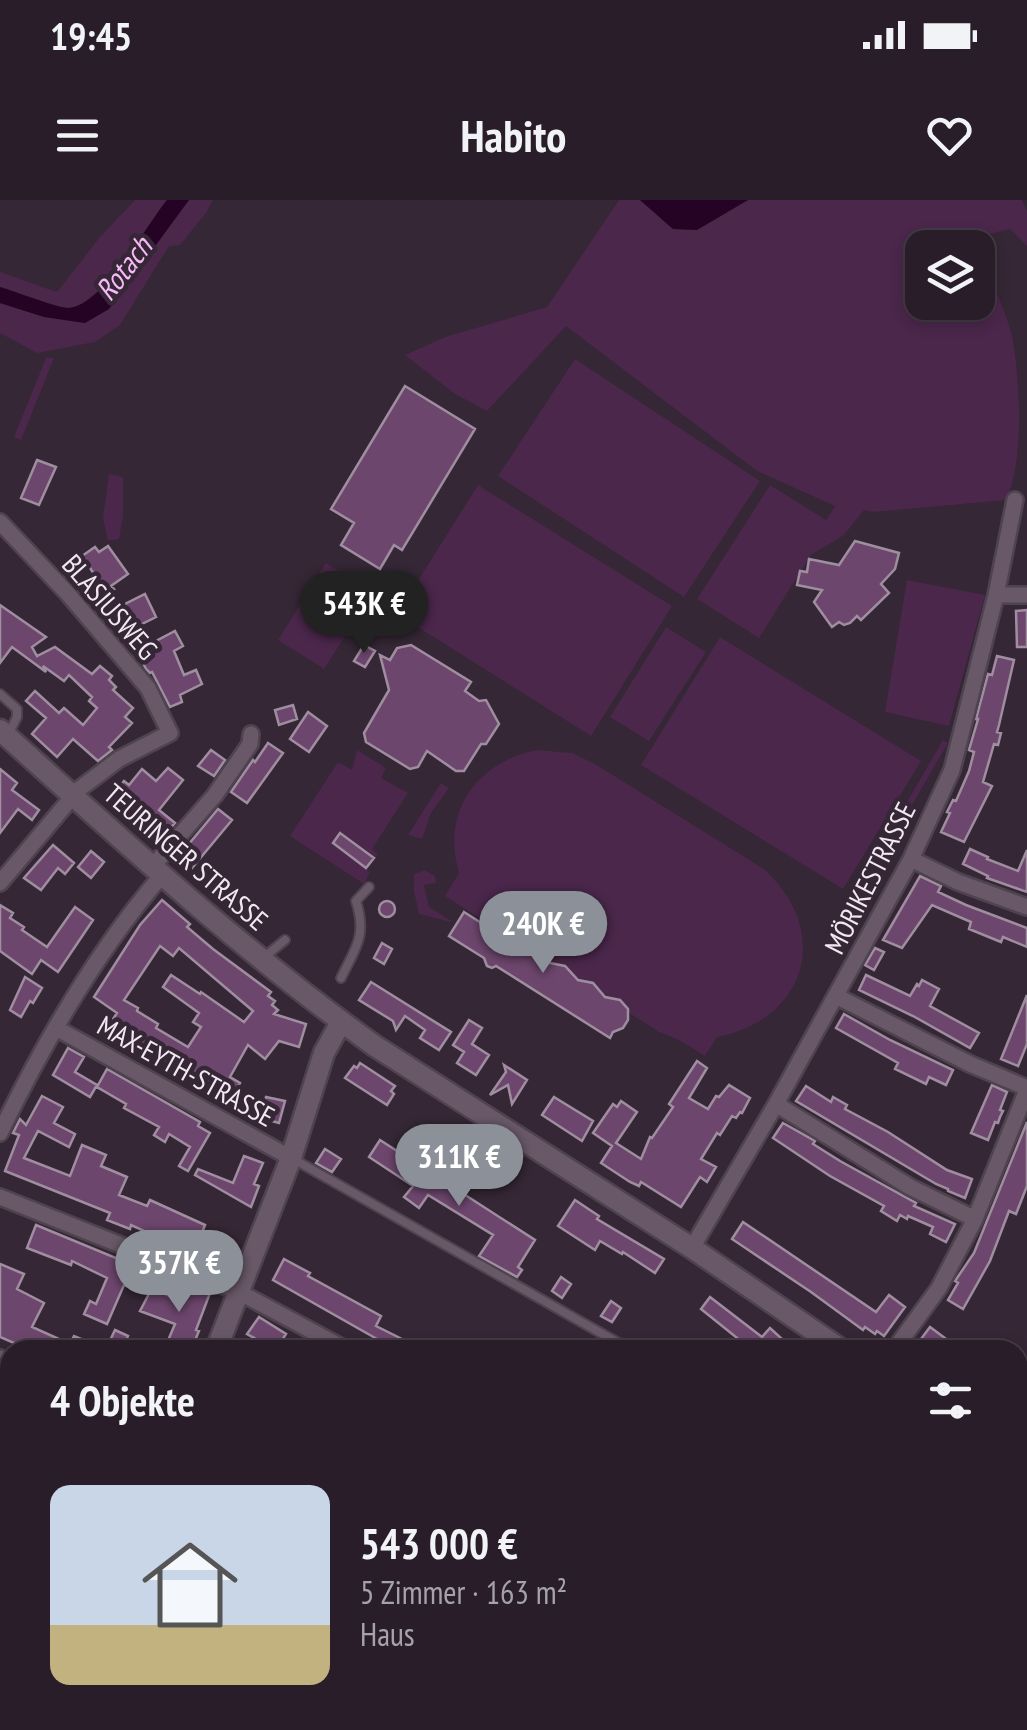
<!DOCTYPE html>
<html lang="de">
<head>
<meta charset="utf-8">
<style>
	body { margin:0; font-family:"PT Sans Narrow",sans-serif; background:#342a34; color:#f1f3f6; height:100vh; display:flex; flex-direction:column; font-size:38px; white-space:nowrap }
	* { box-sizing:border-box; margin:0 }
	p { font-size:32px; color:#a5a2a8 }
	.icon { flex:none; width:55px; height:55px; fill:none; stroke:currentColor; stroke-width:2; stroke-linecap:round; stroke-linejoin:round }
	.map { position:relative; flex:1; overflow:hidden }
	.sheet { position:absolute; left:0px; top:1140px; width:1028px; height:390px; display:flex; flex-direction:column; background:#281d28; border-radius:30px 30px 0 0; box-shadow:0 5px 15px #0003,0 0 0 2px #443b45 }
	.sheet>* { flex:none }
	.buttons { position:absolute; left:905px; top:30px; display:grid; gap:20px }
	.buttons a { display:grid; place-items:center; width:90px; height:90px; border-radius:20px; background:#281d28; box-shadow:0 5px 15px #0003,0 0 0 2px #443b45; font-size:50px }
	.price { position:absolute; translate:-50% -85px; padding:0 22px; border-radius:35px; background:#8c9099; color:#fff; font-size:32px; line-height:65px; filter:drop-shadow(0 2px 5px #0008) }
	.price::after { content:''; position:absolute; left:50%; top:60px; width:30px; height:22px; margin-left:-15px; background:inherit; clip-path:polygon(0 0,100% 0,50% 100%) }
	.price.on { background:#222; color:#fff }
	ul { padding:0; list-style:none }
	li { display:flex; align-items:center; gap:30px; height:250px; padding:0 50px }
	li+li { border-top:2px solid #443b45 }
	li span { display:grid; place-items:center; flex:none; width:280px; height:200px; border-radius:20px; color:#555 }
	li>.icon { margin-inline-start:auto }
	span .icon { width:120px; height:120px; fill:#fffc; stroke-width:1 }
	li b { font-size:42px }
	h2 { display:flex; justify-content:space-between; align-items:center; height:120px; padding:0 50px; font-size:42px }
	.status { display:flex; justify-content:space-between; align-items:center; height:70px; padding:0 50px; background:#281d28; direction:ltr }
	.status svg { height:28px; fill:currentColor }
	header { display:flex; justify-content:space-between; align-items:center; height:130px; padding:0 50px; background:#281d28; font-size:45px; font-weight:700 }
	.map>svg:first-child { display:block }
	.green { fill:#4a274b }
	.water { fill:#240325 }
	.building { fill:#6d466d; stroke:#9f8e9f; stroke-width:2.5; fill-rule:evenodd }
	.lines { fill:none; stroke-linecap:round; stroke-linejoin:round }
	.service-casing { stroke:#4f434f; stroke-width:12 }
	.minor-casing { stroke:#4f434f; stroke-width:20 }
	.tertiary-casing { stroke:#4f434f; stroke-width:25 }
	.service { stroke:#685868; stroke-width:8 }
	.minor { stroke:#685868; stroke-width:15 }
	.tertiary { stroke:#685868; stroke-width:20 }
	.labels { text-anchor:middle; stroke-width:9; stroke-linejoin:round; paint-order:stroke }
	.street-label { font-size:28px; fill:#f2e8f2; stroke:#352735 }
	.water-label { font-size:30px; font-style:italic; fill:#f7b9f7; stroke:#352735 }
</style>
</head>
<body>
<div class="status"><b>19:45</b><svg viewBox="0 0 49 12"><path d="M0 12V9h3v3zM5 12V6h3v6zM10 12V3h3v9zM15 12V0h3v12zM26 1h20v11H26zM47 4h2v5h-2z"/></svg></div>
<header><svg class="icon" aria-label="menu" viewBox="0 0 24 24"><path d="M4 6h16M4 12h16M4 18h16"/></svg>Habito<svg class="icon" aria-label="heart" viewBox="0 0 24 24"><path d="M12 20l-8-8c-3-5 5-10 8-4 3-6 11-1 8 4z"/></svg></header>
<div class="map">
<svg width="1027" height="1530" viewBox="0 0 1027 1530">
	<rect width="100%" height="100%" fill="#352735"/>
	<path class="green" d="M135,0H167C145,27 103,106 68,108C58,108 14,91 0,87V72L57,92L100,37Z
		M189,0H213L206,13L180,45L169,46L120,125L95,142L37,153L0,133V103L44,117L85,123Z
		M619,0H640L673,29L696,30L748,0H1022L1027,11V46L1010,29L974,38L977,48H922V102H978V48C988,74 1006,110 1012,136C1020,180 1025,260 1006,300L874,312L864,310L844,335L811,355L759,438L697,399L770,285L826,320L835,306L757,271L566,126L487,211L455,194L405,155L445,137L547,107Z
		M46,158H54L21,240L14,237Z
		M575,159L760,281L684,397L498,276Z
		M109,274L123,277V316L119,339L108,341L103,318Z
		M478,285L672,406L591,536L397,414Z
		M326,363L373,393L324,469L278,440Z
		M907,380L985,395L949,526L885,512Z
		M666,427L706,452L649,541L610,517Z
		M720,437L921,561L843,689L641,565Z
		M943,540L948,543L829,748L823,746Z
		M357,550L386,568L381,578L408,593L372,649L378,654L376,657L341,632L332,644L370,672L364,684L290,636L338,562L352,570Z
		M537,550L572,553L595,564L764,669C832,731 808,819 717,837L705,856L679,840L659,832L445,696L459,673C441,612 476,562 537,550Z
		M441,583L449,588L431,613L422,639L408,635Z
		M425,670L435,676L436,683L424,685L429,707L455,723L419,714L414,691V674Z
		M1027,1467V1530H991L994,1520H1018V1479Z"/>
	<path class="water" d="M167,0H189L109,109L85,123L44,117L0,103V87C14,91 58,108 68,108C103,106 145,27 167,0Z
		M640,0H748L697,30L673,29Z"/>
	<path class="building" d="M405,186L475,229L402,350L394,345L380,369L341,345L354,323L331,309Z
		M37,260L56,267L39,305L21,298Z
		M855,341L899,353L895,369L881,384L889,393L861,420L857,416L850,423L844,425L839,422L832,427L814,402L822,390L797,385L800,371L807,372L809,359L839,365Z
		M108,346L128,374L111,386L114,389L98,400L96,397L91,400L80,384L94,374L82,356L95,347L99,352Z
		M145,394L156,417L130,430L133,437L123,442L112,418L121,414L117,408Z
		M0,405L46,437L32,447L37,456L55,447L92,474L100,466L112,476L109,480L116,487L113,490L133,508L125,517L132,523L109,547L112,550L98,561L73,539L57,557L32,534L46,518L26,501L35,491L59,513L64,508L83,525L97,508L89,501L92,497L69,475L64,481L43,466L46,472L12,447L0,463Z
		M1027,410V447H1017L1016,411Z
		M175,431L183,446L174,451L184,475L196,470L202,484L180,495L182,502L170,507L152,472L150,473L146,469L137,451Z
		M364,445L375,451L365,467L354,461Z
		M411,445L471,482L465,491L479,501L486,500L499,524L486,544H481L464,571H456L427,551L418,567L410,569L366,542L364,533L389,490L380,455L390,460L397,448Z
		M997,456L1014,460L999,525L997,532L1001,533L998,545L994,544L983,582L992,586L964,642L941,632L950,613L947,612L953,600L956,601L969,571L974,552L969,550L978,519H976L988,474L992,475Z
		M293,505L297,519L279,525L275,510Z
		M308,512L327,526L309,552L290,539Z
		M268,543L283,553L247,603L231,592L253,560L255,562Z
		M211,550L225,560L214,576L198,566Z
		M168,568L183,580L159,610L175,623L159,641L126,615L110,598L124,581L129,585L142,569L156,581Z
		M0,569L17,583L12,590L39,610L32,620L18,609L0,633Z
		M218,609L232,620L192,668L178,657Z
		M340,633L374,658L366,668L333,643Z
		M53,645L74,663L65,674L58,668L41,690L24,678Z
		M970,649L988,657L987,659L1018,671L1027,650V692L987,678L988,676L963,664Z
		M91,651L104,662L91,678L78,667Z
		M920,676L941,686L938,692L966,705L1027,728V747L1003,737L1001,742L969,729L971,722L932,705L902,748L883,740Z
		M162,700L190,724L187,727L213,749L271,792L268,796L275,801L272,805L278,810L274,814L306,824L299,847L279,841L265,859L248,845L230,877L240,883L230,900L145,848L143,850L107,828L117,813L94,797L140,725ZM160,746L173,756L179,748L253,811L244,822L201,792L200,794L171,775L163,787L199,813L193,822L201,827L188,847L156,828L158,824L137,811L138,808L124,800Z
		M379 709a8 8 0 1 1 16 0a8 8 0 1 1-16 0Z
		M0,705L13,713L10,718L24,727L22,730L47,747L75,707L93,720L58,772L41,760L32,774L0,751Z
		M464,712L522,749L527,746L538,748L545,757V762L565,766L578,780L593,783L605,797L620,800L628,809V820L623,828L613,832L610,838L496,766L492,768L487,766L484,758L449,736Z
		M382,743L392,749L384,764L374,758Z
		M875,748L884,752L874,770L865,765Z
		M866,775L910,796L917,784L919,786L922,780L939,789L930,806L979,833L970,848L913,816L859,790Z
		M25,777L42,788L33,803L30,801L21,817L10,810Z
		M371,782L451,832L439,850L420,838L425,830L405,816L396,830L393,821L359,800Z
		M1027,795V844L1018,866L1001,859Z
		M844,814L890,840L953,870L946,885L929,877L926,884L895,869L898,863L836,828Z
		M469,820L482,828L472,844L489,855L476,875L457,863L464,852L453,845Z
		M68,848L84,857L75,872L97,885L90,897L53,875Z
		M697,861L707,868L689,898L708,909L716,896L719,897L729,885L750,898L742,913L740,912L736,918L732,916L720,935L717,933L701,959L716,967L707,982L700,977L681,1007L641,982L639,986L630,982L601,963L612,946L593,933L613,904L617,907L621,901L637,912L616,943L641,959L650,937L652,938L673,907L669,904Z
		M360,863L395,886L391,891L394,894L387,905L345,878L354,866L357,868Z
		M504,865L527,880L512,904L508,885L490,895L506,872Z
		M107,869L200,922L198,926L210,933L188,971L179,966L190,947L169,934L165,942L154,935L159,927L124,908L126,904L97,887Z
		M992,885L1007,892L1000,910L1003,911L1000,917L998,923L995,922L988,940L971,933Z
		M806,886L831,902L833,897L847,905L845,909L888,932L947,970L972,979L965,998L948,991V989L936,984L796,901Z
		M42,896L63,907L54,923L75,934L69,947L38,931L24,958L70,976L82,945L106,955L101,966L127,977L119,995L147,1006L150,1000L205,1025L203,1030L224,1038L222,1044L227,1046L220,1065L131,1025L130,1029L107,1020L110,1013L5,971L19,935L13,933L20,919L26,925Z
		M266,897L285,901L279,923L261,918Z
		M554,897L593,921L582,941L542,915Z
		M1027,922V986L1016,1014L1009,1011L990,1061L963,1109L948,1100L958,1083L955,1081L974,1053Z
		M783,923L815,941L813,944L840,961L916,1003L914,1006L955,1024L946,1042L930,1034L933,1027L908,1016L907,1019L900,1015L897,1021L881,1011L884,1006L830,976L773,938Z
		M380,940L535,1040L518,1067L522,1070L517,1077L479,1056L493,1035L428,995L419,1008L404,997L413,986L369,957Z
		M325,949L341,959L332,972L316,963Z
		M244,956L263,963L254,984L259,986L251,1007L195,975L198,969L233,983Z
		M575,1000L599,1016L597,1019L664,1059L655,1073L623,1052L622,1054L600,1041L595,1050L558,1026Z
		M743,1022L876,1112L889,1095L905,1107L884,1136L877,1131L875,1134L865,1127L863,1130L811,1092L732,1039Z
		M36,1025L152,1073L144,1093L124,1085L107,1124L84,1114L90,1101L96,1104L107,1078L72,1061L71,1065L27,1048Z
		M284,1059L310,1073L308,1076L381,1116L376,1126L424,1150H381L384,1143L273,1080Z
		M0,1064L24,1074L17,1089L44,1103L32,1127L70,1144L74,1136L106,1149L115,1130L128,1136L122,1150H30L0,1137Z
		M561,1077L571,1084L562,1098L552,1091Z
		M188,1084L210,1093L196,1130L199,1131L191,1150H164L175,1124L140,1111L152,1088L181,1101Z
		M710,1097L762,1137L770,1128L794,1150H752L701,1109Z
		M611,1101L621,1108L612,1122L601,1116Z
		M259,1117L286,1134L276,1150L247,1134Z
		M930,1127L961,1150H927L918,1143Z"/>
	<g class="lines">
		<defs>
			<path id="service" d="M0,494L17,509V517L8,535
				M262,759L285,740
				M341,778C356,747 367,736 356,701L369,687
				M295,960L622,1145
				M216,1520L226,1525
				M128,1528L131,1520"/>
			<path id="minor" d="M0,322L68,394L148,488L170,533L119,559L78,590L0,683
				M996,395H1027
				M911,659L958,682L1027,707
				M152,667L215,595L250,544L251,534
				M836,796L970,864L1027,888
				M56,828L291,958
				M776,904L910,987L975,1019
				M0,933C44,842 96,752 162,675
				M0,997L239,1092L347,1150
				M692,1048L776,904L911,659L952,570L996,395L1015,300
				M894,1150L939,1088L975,1019L1027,890
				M0,1158L10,1163
				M0,1309L10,1313
				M1018,1312L1021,1304
				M1018,1460L1027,1448
				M0,1472L10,1476
				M550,1520L574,1530
				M652,1530L657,1520
				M867,1530L874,1520
				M965,1530L973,1520"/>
			<path id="tertiary" d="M0,530C121,639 242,751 375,846L692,1048L842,1150
				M216,1150L291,958L324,853L341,822
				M1018,1262L1027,1267
				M99,1530L101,1520"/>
		</defs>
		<use href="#service" class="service-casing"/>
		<use href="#minor" class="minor-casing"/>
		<use href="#tertiary" class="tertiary-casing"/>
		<use href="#service" class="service"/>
		<use href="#minor" class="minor"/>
		<use href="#tertiary" class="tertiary"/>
	</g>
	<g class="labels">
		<g class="street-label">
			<text transform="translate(110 407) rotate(49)" y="10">BLASIUSWEG</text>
			<text transform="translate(186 657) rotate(41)" y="10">TEURINGER STRASSE</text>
			<text transform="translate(870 678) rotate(-63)" y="10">MÖRIKESTRASSE</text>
			<text transform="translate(186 871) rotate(29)" y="10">MAX-EYTH-STRASSE</text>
		</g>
		<g class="water-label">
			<text transform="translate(124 69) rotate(-52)" y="10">Rotach</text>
		</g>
	</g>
</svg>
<div class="buttons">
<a><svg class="icon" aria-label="layers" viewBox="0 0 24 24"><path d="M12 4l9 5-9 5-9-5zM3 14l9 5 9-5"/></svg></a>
</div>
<b class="price on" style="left:364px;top:456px">543K €</b>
<b class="price" style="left:543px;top:776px">240K €</b>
<b class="price" style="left:459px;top:1009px">311K €</b>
<b class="price" style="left:179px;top:1115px">357K €</b>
<section class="sheet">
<h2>4 Objekte<svg class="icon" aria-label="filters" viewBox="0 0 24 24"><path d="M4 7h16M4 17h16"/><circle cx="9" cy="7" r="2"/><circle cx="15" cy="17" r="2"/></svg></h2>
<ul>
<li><span style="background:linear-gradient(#c9d6e8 70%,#c2b280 0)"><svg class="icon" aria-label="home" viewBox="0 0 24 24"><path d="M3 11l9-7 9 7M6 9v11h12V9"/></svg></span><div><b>543 000 €</b><p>5 Zimmer · 163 m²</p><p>Haus</p></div></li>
</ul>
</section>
</div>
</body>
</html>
